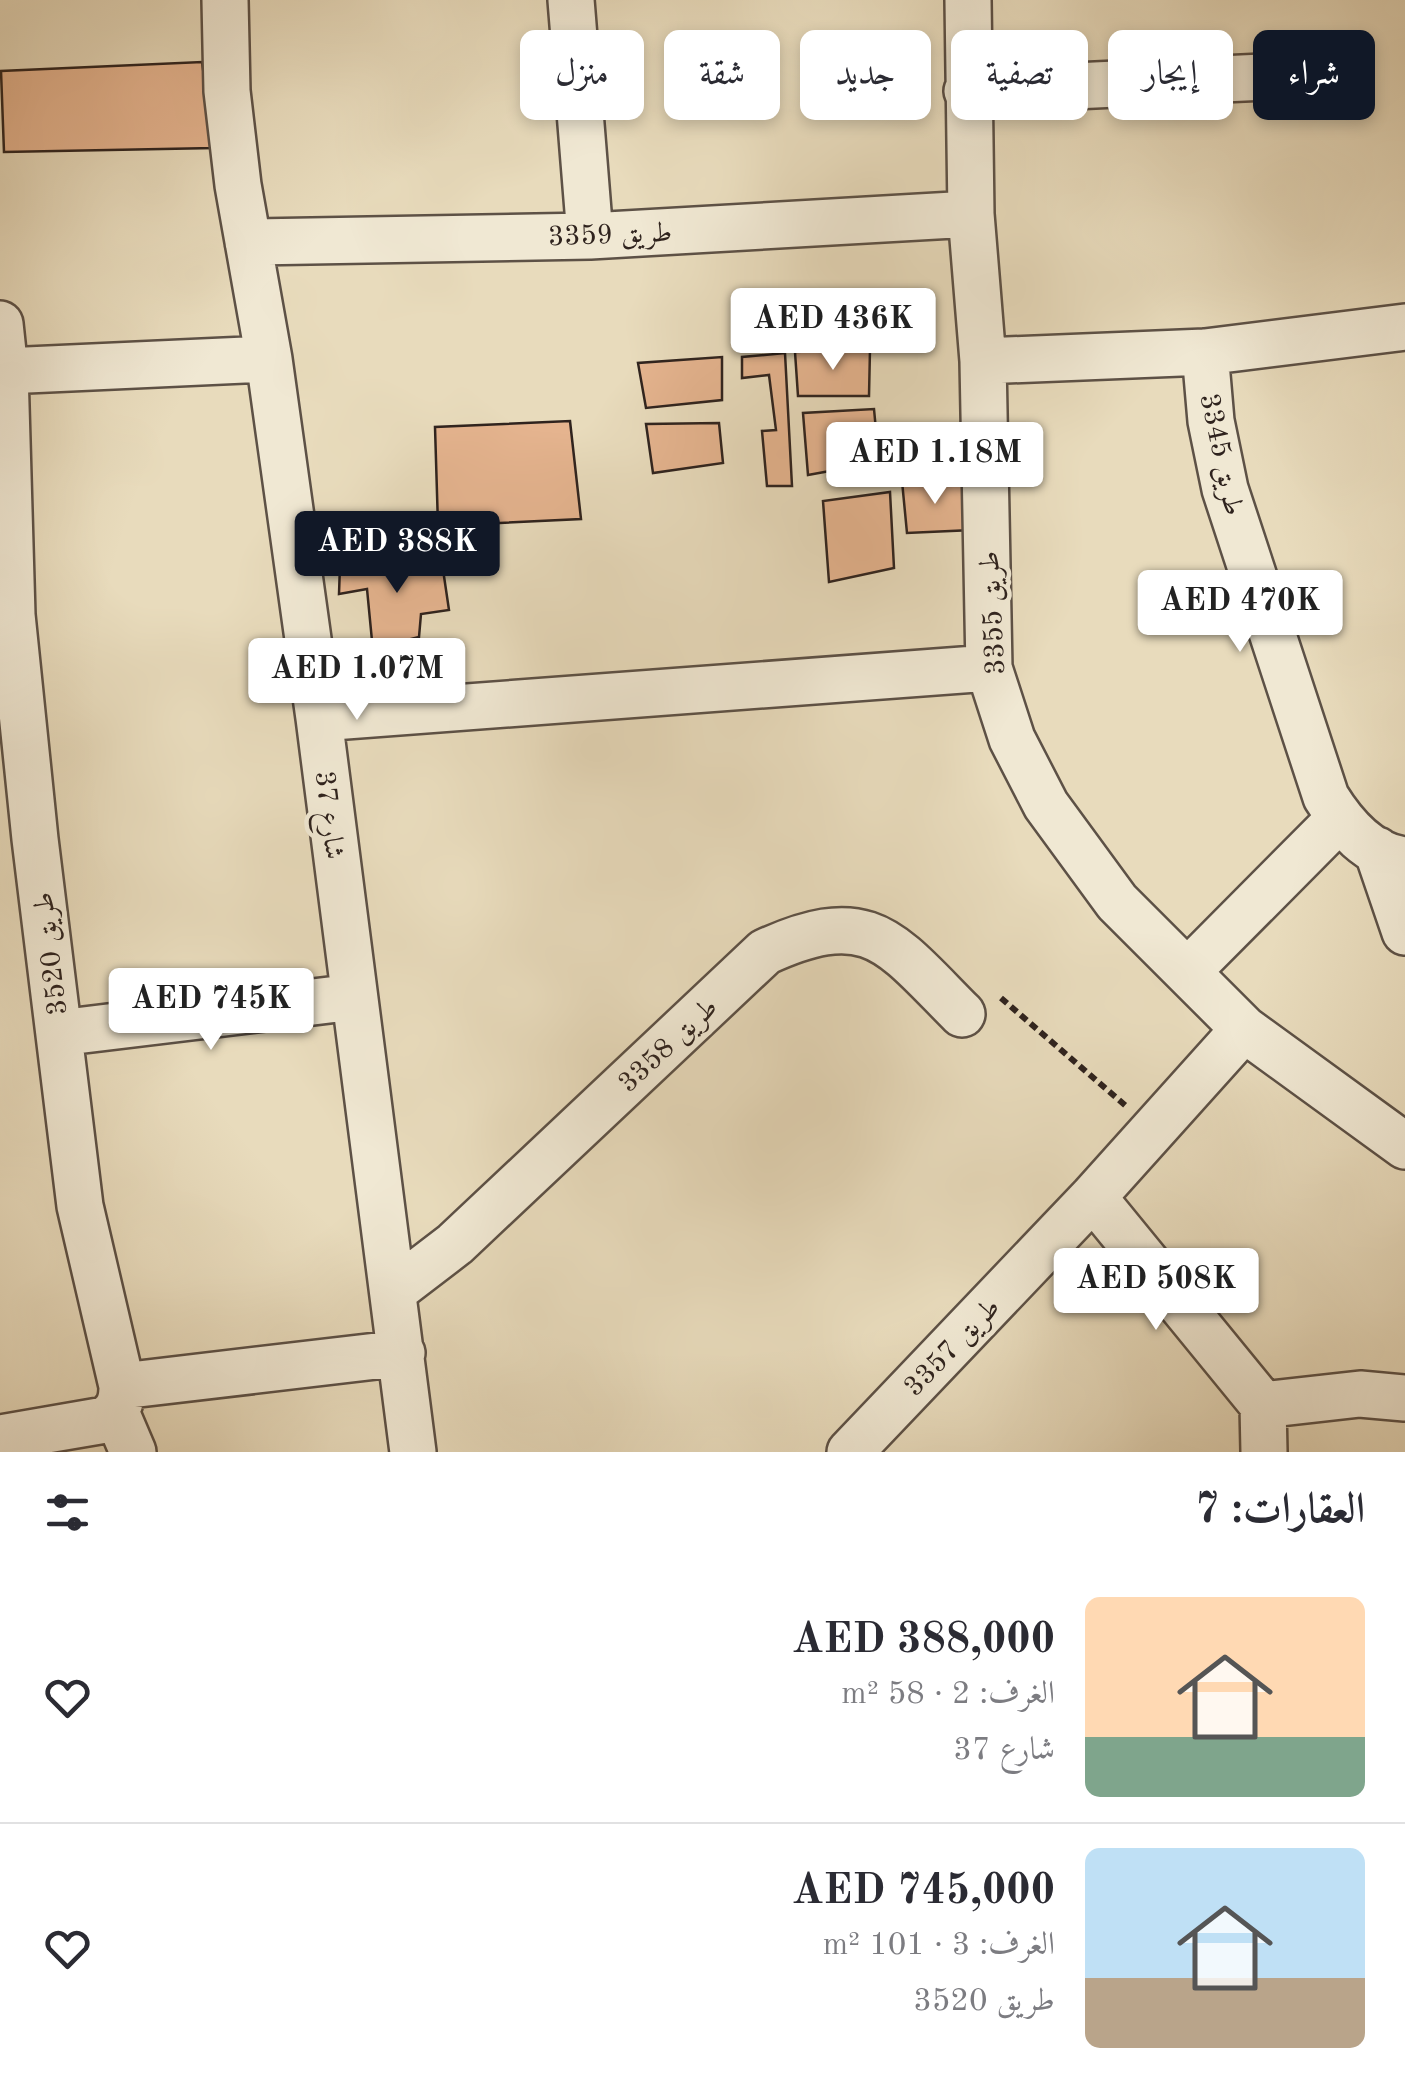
<!DOCTYPE html>
<html lang="ar">
<head>
<meta charset="utf-8">
<style>
	body { margin:0; font-family:"Old Standard TT",Amiri,serif; background:#f7f7f7; color:#2b2b33; direction:rtl; height:100vh; display:flex; flex-direction:column; font-size:38px; white-space:nowrap }
	* { box-sizing:border-box; margin:0 }
	p { font-size:32px; color:#7c7c81 }
	.icon { flex:none; width:55px; height:55px; fill:none; stroke:currentColor; stroke-width:2; stroke-linecap:round; stroke-linejoin:round }
	.map { position:relative; height:1452px; overflow:hidden; direction:ltr }
	.details { display:flex; flex-direction:column; background:#fff; flex:1 }
	.details>* { flex:none }
	.guide { position:absolute; left:30px; top:30px; width:1345px; height:90px; direction:rtl; display:flex; gap:20px }
	.price { position:absolute; translate:-50% -85px; padding:0 22px; border-radius:10px; background:#fff; color:#222; font-size:32px; line-height:65px; filter:drop-shadow(0 2px 5px #0008) }
	.price::after { content:''; position:absolute; left:50%; top:60px; width:30px; height:22px; margin-left:-15px; background:inherit; clip-path:polygon(0 0,100% 0,50% 100%) }
	.price.current { background:#111827; color:#fff }
	ul { padding:0; list-style:none }
	li { display:flex; align-items:center; gap:30px; height:250px; padding:0 40px }
	li+li { border-top:2px solid #e1e1e2 }
	li span { display:grid; place-items:center; flex:none; width:280px; height:200px; border-radius:15px; color:#555 }
	li>.icon { margin-inline-start:auto }
	span .icon { width:120px; height:120px; fill:#fffc; stroke-width:1 }
	li b { font-size:42px }
	h2 { display:flex; justify-content:space-between; align-items:center; height:120px; padding:0 40px; font-size:42px }
	.tag { padding:0 35px; border-radius:15px; background:#fff; box-shadow:0 5px 15px #0003; font-size:35px; line-height:90px }
	.tag.current { background:#111827; color:#fff }
	.map>svg:first-child { display:block }
	.building { fill:#e5b48f; stroke:#2f231e; stroke-width:2.5 }
	.lines { fill:none; stroke-linecap:round; stroke-linejoin:round }
	.minor-casing { stroke:#5d5146; stroke-width:50 }
	.path { stroke:#2f231e; stroke-width:6; stroke-dasharray:8 5; stroke-linecap:butt }
	.minor { stroke:#f0e8d3; stroke-width:45 }
	.labels { text-anchor:middle; stroke-width:9; stroke-linejoin:round; paint-order:stroke }
	.street-label { font-size:28px; fill:#2f231e; stroke:#f0e8d3 }
</style>
</head>
<body>
<div class="map">
<svg width="1405" height="1452" viewBox="0 0 1405 1452">
	<rect width="100%" height="100%" fill="#e8dbbc"/>
	<filter id="stains"><feTurbulence type="fractalNoise" baseFrequency=".002" numOctaves="4"/><feColorMatrix values="0 0 0 0 .2 0 0 0 0 .09 0 0 0 0 .02 0 0 0 .5 -.17"/></filter>
	<radialGradient id="worn" r=".72"><stop offset=".6" stop-color="#630" stop-opacity="0"/><stop offset="1" stop-color="#630" stop-opacity=".3"/></radialGradient>
	<path class="building" d="M202,62L214,148L4,152L1,71Z
		M870,349L869,396H798L795,352Z
		M785,353L792,486H767L762,431L776,430L769,375L742,378V357Z
		M722,357V400L646,408L638,363Z
		M874,409L879,462L808,475L803,413Z
		M570,421L581,519L438,526L435,427Z
		M719,423L723,463L653,473L646,424Z
		M902,481H961L972,530L907,533Z
		M890,492L894,568L829,582L823,501Z
		M441,556L449,610L421,614L419,637L403,641L401,652L373,651L367,589L339,594L340,565Z"/>
	<g class="lines">
		<defs>
			<path id="minor" d="M225,0L227,91L238,185L269,359L319,718L413,1452
				M571,0L590,236
				M968,0L971,214L983,361L989,668L1012,739L1046,805L1117,902L1244,1029L1405,1146
				M967,91L1306,75
				M248,242L590,236L971,214
				M0,324L5,371L12,615L35,839L80,1206L122,1386C122,1403 118,1411 105,1420L0,1438
				M1205,352L1211,421L1225,489L1326,797C1344,826 1369,856 1405,860
				M983,361L1205,352L1405,327
				M5,371L269,359
				M319,718L989,668
				M1377,850L1405,932
				M1187,972L1339,819
				M59,1033L354,997
				M1093,1197L1263,1405L1264,1452
				M395,1290L455,1244L765,952C870,904 890,942 962,1014
				M122,1386L402,1353
				M1263,1405L1360,1394L1405,1398
				M116,1412L133,1452
				M850,1452L1093,1197L1244,1029"/>
		</defs>
		<use href="#minor" class="minor-casing"/>
		<path class="path" d="M1001,998L1126,1106"/>
		<use href="#minor" class="minor"/>
	</g>
	<g class="labels">
		<g class="street-label">
			<text transform="translate(610 233) rotate(-2)" y="10">طريق 3359</text>
			<text transform="translate(1223 454) rotate(78)" y="10">طريق 3345</text>
			<text transform="translate(991 613) rotate(-93)" y="10">طريق 3355</text>
			<text transform="translate(331 815) rotate(83)" y="10">شارع 37</text>
			<text transform="translate(49 954) rotate(-97)" y="10">طريق 3520</text>
			<text transform="translate(667 1044) rotate(-43)" y="10">طريق 3358</text>
			<text transform="translate(951 1346) rotate(-46)" y="10">طريق 3357</text>
		</g>
	</g>
	<rect width="100%" height="100%" filter="url(#stains)"/>
	<rect width="100%" height="100%" fill="url(#worn)"/>
</svg>
<b class="price" style="left:833px;top:373px">AED 436K</b>
<b class="price" style="left:935px;top:507px">AED 1.18M</b>
<b class="price current" style="left:397px;top:596px">AED 388K</b>
<b class="price" style="left:1240px;top:655px">AED 470K</b>
<b class="price" style="left:357px;top:723px">AED 1.07M</b>
<b class="price" style="left:211px;top:1053px">AED 745K</b>
<b class="price" style="left:1156px;top:1333px">AED 508K</b>
<div class="guide">
<a class="tag current">شراء</a>
<a class="tag">إيجار</a>
<a class="tag">تصفية</a>
<a class="tag">جديد</a>
<a class="tag">شقة</a>
<a class="tag">منزل</a>
</div>
</div>
<section class="details">
<h2>العقارات: 7<svg class="icon" aria-label="filters" viewBox="0 0 24 24"><path d="M4 7h16M4 17h16"/><circle cx="9" cy="7" r="2"/><circle cx="15" cy="17" r="2"/></svg></h2>
<ul>
<li><span style="background:linear-gradient(#ffd9b3 70%,#7fa58c 0)"><svg class="icon" aria-label="home" viewBox="0 0 24 24"><path d="M3 11l9-7 9 7M6 9v11h12V9"/></svg></span><div><b>AED 388,000</b><p>الغرف: 2 · 58 m²</p><p>شارع 37</p></div><svg class="icon" aria-label="heart" viewBox="0 0 24 24"><path d="M12 20l-8-8c-3-5 5-10 8-4 3-6 11-1 8 4z"/></svg></li>
<li><span style="background:linear-gradient(#bfe0f5 65%,#b9a48a 0)"><svg class="icon" aria-label="home" viewBox="0 0 24 24"><path d="M3 11l9-7 9 7M6 9v11h12V9"/></svg></span><div><b>AED 745,000</b><p>الغرف: 3 · 101 m²</p><p>طريق 3520</p></div><svg class="icon" aria-label="heart" viewBox="0 0 24 24"><path d="M12 20l-8-8c-3-5 5-10 8-4 3-6 11-1 8 4z"/></svg></li>
</ul>
</section>
</body>
</html>
